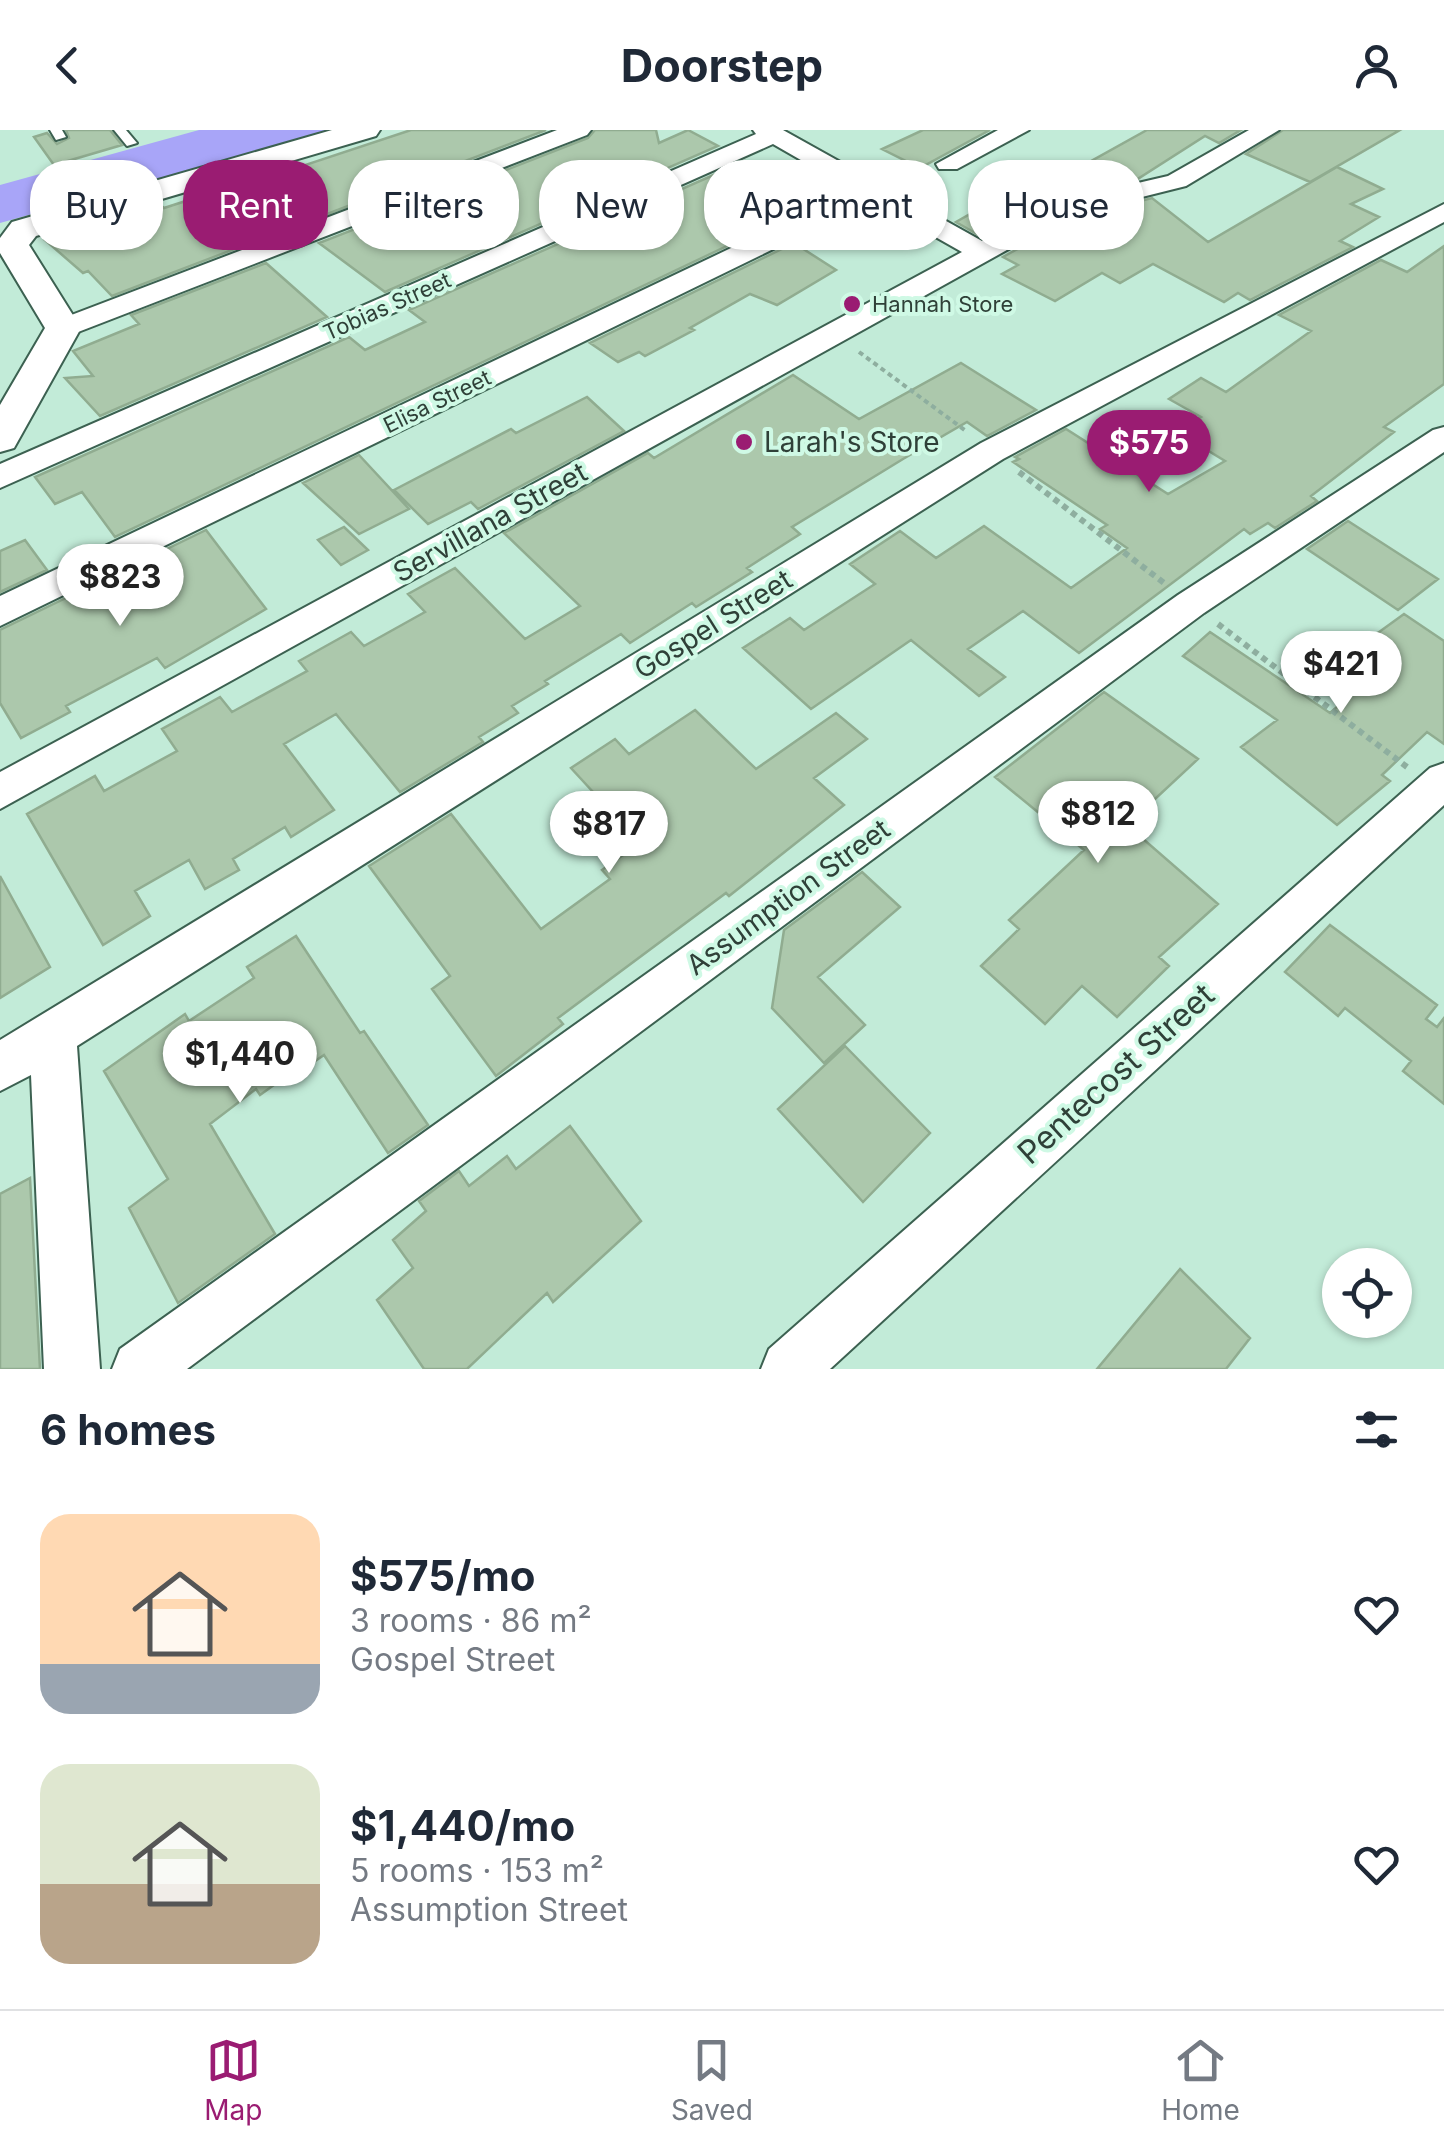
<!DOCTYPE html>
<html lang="en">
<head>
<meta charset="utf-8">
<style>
	body { margin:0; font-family:Inter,sans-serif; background:#f6f6f7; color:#1f2937; height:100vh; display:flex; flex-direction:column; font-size:38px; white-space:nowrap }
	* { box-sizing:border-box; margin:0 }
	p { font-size:32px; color:#747a83 }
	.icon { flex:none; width:55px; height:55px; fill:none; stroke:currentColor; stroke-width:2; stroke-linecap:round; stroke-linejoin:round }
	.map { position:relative; height:1239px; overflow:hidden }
	.drawer { display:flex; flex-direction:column; background:#fff; flex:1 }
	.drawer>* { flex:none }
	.banner { position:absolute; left:30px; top:30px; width:1385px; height:90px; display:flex; gap:20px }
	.tools { position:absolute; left:1322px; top:1118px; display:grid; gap:20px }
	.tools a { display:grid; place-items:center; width:90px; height:90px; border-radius:50%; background:#fff; box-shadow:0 2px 8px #0004; font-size:50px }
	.price { position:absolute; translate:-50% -85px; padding:0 22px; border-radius:35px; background:#fff; color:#222; font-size:32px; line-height:65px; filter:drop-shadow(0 2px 5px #0008) }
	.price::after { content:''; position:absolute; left:50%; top:60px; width:30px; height:22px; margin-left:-15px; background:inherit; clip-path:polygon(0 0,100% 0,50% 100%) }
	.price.current { background:#9a1c72; color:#fff }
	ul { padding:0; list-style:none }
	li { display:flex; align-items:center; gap:30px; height:250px; padding:0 40px }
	li span { display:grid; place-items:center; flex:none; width:280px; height:200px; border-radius:30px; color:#555 }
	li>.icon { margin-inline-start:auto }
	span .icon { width:120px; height:120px; fill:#fffc; stroke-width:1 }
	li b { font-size:42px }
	h2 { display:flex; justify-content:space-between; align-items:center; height:120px; padding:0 40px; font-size:42px }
	.pill { padding:0 35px; border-radius:40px; background:#fff; box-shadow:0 2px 8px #0004; font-size:35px; line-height:90px }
	.pill.current { background:#9a1c72; color:#fff }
	header { display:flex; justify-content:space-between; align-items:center; height:130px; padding:0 40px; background:#fff; font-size:45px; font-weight:700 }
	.menu { display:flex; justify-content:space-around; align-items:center; height:140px; border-top:2px solid #e0e1e3; background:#fff; font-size:28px; color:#747a83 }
	.menu a { display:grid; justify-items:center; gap:5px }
	.menu .current { color:#9a1c72 }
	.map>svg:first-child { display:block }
	.green { fill:#a8a5f8 }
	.building { fill:#acc8ac; stroke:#90ac90; stroke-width:2.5 }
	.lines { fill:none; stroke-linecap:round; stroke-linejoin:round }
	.service-casing { stroke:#3c6151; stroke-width:4 }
	.minor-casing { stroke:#3c6151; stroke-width:4 }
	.tertiary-casing { stroke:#3c6151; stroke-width:4 }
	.path-far1 { stroke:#8eae9f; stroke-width:4; stroke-dasharray:5 4; stroke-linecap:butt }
	.path { stroke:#8eae9f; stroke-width:6; stroke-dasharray:6 5; stroke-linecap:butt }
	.service { fill:#fff; fill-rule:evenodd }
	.minor { fill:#fff; fill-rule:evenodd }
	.tertiary { fill:#fff; fill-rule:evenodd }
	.poi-dot { fill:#9a1c72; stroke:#cff9e5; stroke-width:4 }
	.labels { text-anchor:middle; stroke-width:8; stroke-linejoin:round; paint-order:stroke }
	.far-poi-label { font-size:22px; fill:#2f4038; stroke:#cff9e5; text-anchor:start }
	.far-street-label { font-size:22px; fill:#2f4038; stroke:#cff9e5 }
	.poi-label { font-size:28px; fill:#2f4038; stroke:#cff9e5; text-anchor:start }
	.street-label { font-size:28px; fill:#2f4038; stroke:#cff9e5 }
	.near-street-label { font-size:32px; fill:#2f4038; stroke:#cff9e5 }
</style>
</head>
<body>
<header><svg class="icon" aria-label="back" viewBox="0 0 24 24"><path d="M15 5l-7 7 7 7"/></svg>Doorstep<svg class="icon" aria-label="person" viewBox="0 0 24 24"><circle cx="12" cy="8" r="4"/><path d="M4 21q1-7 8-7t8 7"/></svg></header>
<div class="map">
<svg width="1444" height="1239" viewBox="0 0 1444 1239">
	<rect width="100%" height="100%" fill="#c2ebd8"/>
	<path class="green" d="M199,0H332L0,93V55Z"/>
	<path class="building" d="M66,0H110L122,15L54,35L34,7L47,3L57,14L69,8Z
		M411,0H546L296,96L242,56Z
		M595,0H656L659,13L688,0L718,16L385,162L319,113L588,8Z
		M923,0H990L920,38L882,19Z
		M1147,0H1241L1219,13L1205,6L1136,50L1050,70L982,107L956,92L1058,34L1073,41Z
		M1283,0H1400L1310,52L1246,24Z
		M745,31L807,67L757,91L767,97L115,407L82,362L55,374L35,347L349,207L365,220L425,192L409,180Z
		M1337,37L1383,59L1351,74L1379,87L1340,111L1353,117L1250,170L1238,163L1224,172L1153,134L1120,153L1102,143L1055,171L1002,144L1018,135L1003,127L1071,89L1152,68L1208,112Z
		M192,69L245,115L112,166L88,141L83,143L45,110L159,74L164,78Z
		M794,113L836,140L777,175L750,164L690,198L694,200L645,226L639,222L618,232L590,213Z
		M1444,116V254L1384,297L1394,302L1311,366L1317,371L1275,398L1268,393L1250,404L1244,399L1079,523L1023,481L968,519L1005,547L979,566L911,510L811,579L743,518L790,488L804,500L875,454L850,434L900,401L936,428L984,396L1071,458L1127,418L1100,399L1107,395L1013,332L1019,329L1015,327L1066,299L1168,364L1225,331L1176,301L1201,287L1169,269L1201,248L1226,262L1311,201L1279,185L1381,130L1407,142Z
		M266,133L327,187L100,286L65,248L93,246L73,221L139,194L131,185Z
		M961,233L1036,280L987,306L967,292L903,329L792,397L800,404L747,438L752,442L696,477L692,473L630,513L621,504L545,551L548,554L512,576L518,583L479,607L483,612L400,662L336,584L284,614L334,680L291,707L285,697L233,729L239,740L205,759L189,730L135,761L150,786L103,815L27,684L95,646L104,661L177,621L162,599L220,567L232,582L307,541L299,531L351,502L364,516L425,482L408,464L455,438L525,509L580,476L504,403L648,323L654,328L793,245L859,289Z
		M587,267L624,301L478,379L471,372L428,394L394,360L511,299L516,303Z
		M359,325L409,379L359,404L303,353Z
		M1348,391L1438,449L1398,480L1307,419Z
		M344,397L368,420L341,435L318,410Z
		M206,400L266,479L165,538L157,528L66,576L70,582L21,608L0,573V500Z
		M25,410L47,440L0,462V421Z
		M1404,484L1444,511V614L1427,602L1382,645L1390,651L1337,695L1241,617L1277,590L1183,526L1210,502L1330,583L1383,537L1357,518Z
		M1104,562L1198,629L1127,695L1218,774L1159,827L1169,836L1117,887L1082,856L1045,894L981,836L1019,799L1009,790L1084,720L995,647Z
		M695,580L756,639L836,583L867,609L814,648L844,675L729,766L726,763L558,888L563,894L496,946L432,859L450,846L369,736L451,684L541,799L610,749L602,740L640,713L571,638L615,609L629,624Z
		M862,742L900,777L818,847L865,895L824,933L772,878L784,800Z
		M0,746L50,837L0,868Z
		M1330,795L1437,875L1426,889L1437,897L1444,888V974L1403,941L1411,931L1345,878L1338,886L1285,842Z
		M296,806L360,903L364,901L428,995L388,1023L324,925L308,936L306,932L260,965L256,959L210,994L275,1104L178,1173L129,1078L168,1049L104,941L185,884L189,891L254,848L247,837Z
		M845,916L930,1003L863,1072L778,979Z
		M570,996L641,1091L553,1172L547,1163L467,1239H424L377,1170L413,1138L393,1110L426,1081L419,1071L459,1041L469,1056L507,1026L516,1039Z
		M30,1048L40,1239H0V1064Z
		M1180,1139L1250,1208L1226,1239H1097Z"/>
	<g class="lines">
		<defs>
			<path id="service" d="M50,0H62L66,7L56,10Z
				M114,0H126L137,13L127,16Z"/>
			<path id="minor" d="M557,0H591L587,5L73,204H53L48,198L53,192Z
				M753,0H783L982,111L1052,73L1168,46L1249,0H1279L1186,56L1070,85L0,679V642L962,122L872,71L0,496V466L853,60L773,14L0,358V334L756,4Z
				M998,0H1029L957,39H939L936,34Z
				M1444,74V92L1003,329L77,916L100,1239H44L31,945L0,961V910L981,313Z
				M1444,297V322L1204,483L187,1239H112L120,1219L1178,465L1433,300Z
				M1444,633V675L830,1239H761L769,1219L1430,638Z"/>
			<path id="tertiary" d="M332,0H380L376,6L36,106L29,115L81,198L14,318L0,322V275L45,198L0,123V108L12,92Z"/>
		</defs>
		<use href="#service" class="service-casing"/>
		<use href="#minor" class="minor-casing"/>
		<use href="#tertiary" class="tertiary-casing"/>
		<path class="path-far1" d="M859,222L966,301"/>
		<path class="path" d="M1019,342L1164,453
			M1218,494L1407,637"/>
		<use href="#service" class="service"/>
		<use href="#minor" class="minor"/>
		<use href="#tertiary" class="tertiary"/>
	</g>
	<g class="poi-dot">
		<circle cx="852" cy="174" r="10"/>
		<circle cx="744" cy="312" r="10"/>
	</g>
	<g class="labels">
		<g class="far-poi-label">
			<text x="872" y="182">Hannah Store</text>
		</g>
		<g class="far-street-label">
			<text transform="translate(387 176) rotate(-24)" y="8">Tobias Street</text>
			<text transform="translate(437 271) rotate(-26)" y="8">Elisa Street</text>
		</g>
		<g class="poi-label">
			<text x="764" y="322">Larah's Store</text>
		</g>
		<g class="street-label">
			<text transform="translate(490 392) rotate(-29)" y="10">Servillana Street</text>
			<text transform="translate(713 494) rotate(-32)" y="10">Gospel Street</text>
			<text transform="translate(788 767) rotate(-36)" y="10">Assumption Street</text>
		</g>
		<g class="near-street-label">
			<text transform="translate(1116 944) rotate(-42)" y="11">Pentecost Street</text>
		</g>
	</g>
</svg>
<div class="tools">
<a><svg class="icon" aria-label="locate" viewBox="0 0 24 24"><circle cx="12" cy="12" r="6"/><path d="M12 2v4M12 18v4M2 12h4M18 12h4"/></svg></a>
</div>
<b class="price current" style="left:1149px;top:365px">$575</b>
<b class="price" style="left:120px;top:499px">$823</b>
<b class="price" style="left:1341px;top:586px">$421</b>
<b class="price" style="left:1098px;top:736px">$812</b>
<b class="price" style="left:609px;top:746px">$817</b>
<b class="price" style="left:240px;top:976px">$1,440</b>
<div class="banner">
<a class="pill">Buy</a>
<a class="pill current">Rent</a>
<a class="pill">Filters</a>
<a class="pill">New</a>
<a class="pill">Apartment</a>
<a class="pill">House</a>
</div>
</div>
<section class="drawer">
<h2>6 homes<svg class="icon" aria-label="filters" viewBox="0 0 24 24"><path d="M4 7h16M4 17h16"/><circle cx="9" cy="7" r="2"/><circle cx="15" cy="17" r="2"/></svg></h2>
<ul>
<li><span style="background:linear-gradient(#ffd9b3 75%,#9aa5b1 0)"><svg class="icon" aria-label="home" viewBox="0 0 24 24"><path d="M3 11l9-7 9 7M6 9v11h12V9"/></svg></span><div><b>$575/mo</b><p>3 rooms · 86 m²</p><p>Gospel Street</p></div><svg class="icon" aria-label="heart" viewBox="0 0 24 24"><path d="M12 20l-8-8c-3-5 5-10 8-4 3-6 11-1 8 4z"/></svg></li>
<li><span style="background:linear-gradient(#dfe7d0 60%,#b9a48a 0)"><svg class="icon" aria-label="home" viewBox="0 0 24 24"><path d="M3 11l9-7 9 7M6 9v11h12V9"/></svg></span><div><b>$1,440/mo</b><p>5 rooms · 153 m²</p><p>Assumption Street</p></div><svg class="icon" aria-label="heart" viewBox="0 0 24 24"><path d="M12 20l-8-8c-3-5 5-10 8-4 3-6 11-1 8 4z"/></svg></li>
</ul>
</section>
<nav class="menu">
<a class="current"><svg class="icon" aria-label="map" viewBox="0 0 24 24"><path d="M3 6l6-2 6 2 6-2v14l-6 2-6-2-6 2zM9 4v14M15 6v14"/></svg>Map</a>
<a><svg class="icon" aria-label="saved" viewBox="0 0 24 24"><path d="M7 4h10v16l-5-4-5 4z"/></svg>Saved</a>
<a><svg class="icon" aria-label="home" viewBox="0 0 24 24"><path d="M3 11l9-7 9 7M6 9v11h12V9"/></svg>Home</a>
</nav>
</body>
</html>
